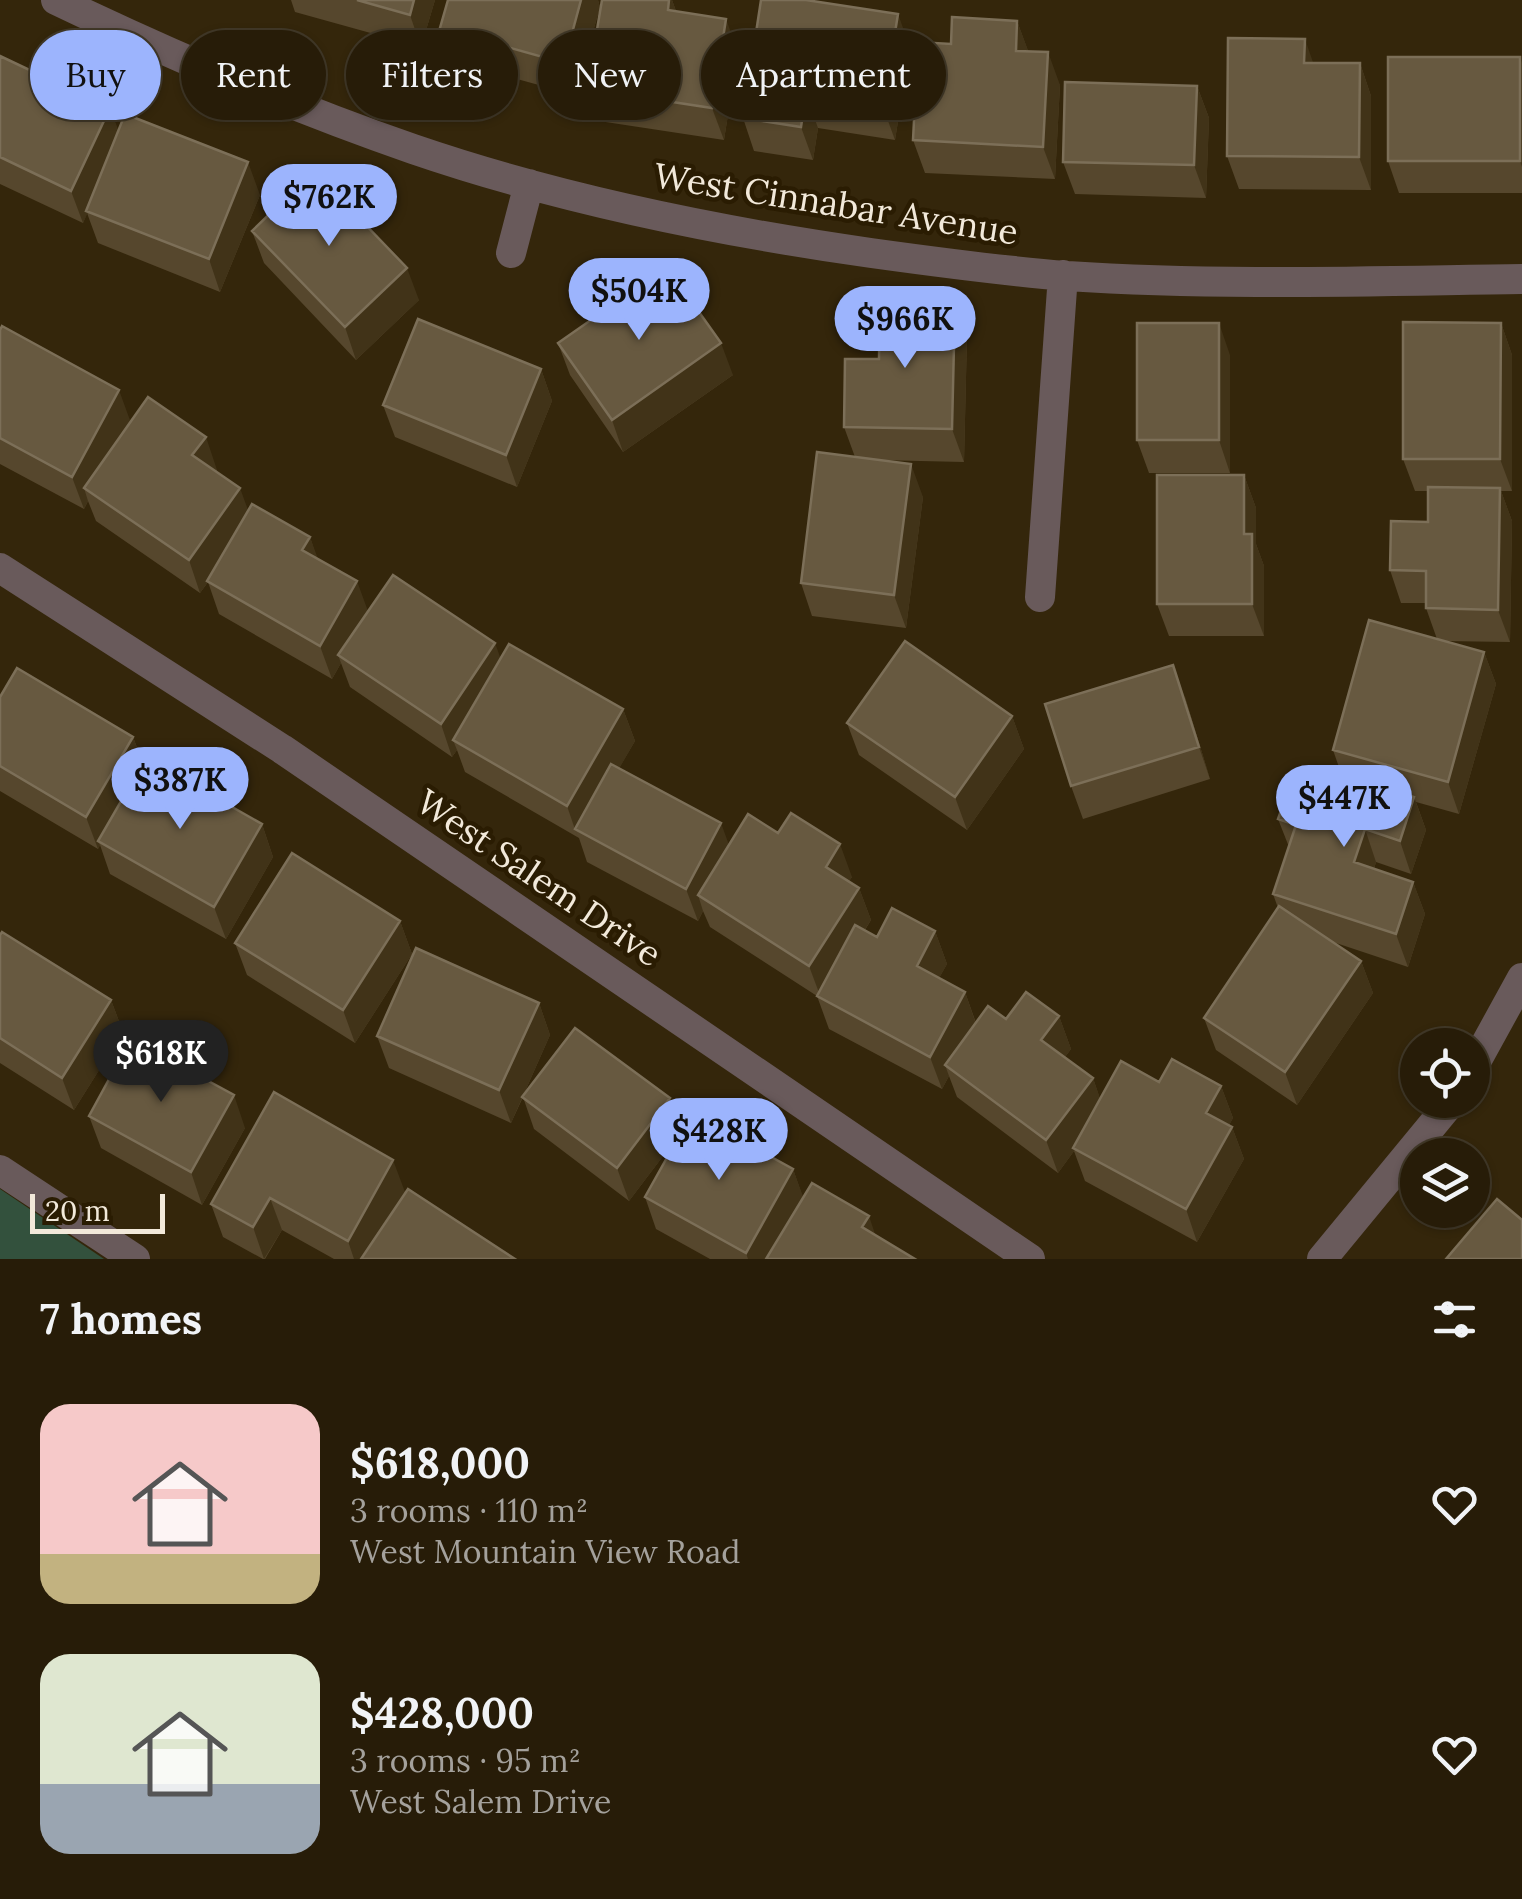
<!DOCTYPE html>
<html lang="en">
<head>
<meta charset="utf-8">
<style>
	body { margin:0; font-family:Lora,serif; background:#332916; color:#f1f3f6; height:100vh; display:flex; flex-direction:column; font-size:38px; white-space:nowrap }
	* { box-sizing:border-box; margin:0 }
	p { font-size:32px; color:#a4a19c }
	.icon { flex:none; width:55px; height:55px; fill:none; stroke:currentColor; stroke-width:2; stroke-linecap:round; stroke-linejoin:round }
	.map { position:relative; height:1259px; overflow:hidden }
	.panel { display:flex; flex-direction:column; background:#271c08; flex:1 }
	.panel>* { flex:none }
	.top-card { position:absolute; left:30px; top:30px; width:1000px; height:90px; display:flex; gap:20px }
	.tools { position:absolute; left:1400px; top:1028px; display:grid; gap:20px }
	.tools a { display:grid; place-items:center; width:90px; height:90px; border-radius:50%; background:#271c08; box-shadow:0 2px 8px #0004,0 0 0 2px #433a29; font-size:50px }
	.scale { position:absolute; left:30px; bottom:25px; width:135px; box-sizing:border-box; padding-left:10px; border:5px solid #f2e9da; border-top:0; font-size:28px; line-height:35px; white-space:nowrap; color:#f2e9da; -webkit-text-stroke:8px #2a1c02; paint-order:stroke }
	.price { position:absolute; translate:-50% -85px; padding:0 22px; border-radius:35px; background:#9cb4fd; color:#111; font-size:32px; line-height:65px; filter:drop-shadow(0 2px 5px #0008) }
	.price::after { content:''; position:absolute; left:50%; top:60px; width:30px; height:22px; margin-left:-15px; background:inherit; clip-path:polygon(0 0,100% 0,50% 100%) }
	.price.active { background:#222; color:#fff }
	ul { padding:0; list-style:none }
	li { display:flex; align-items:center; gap:30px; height:250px; padding:0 40px }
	li span { display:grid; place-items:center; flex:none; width:280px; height:200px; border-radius:30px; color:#555 }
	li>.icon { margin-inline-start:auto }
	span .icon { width:120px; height:120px; fill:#fffc; stroke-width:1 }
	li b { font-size:42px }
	h2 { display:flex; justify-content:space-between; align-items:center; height:120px; padding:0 40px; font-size:42px }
	.chip { padding:0 35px; border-radius:45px; background:#271c08; box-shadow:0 2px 8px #0004,0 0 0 2px #433a29; font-size:35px; line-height:90px }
	.chip.active { background:#9cb4fd; color:#111 }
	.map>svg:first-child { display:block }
	.green { fill:#33513d }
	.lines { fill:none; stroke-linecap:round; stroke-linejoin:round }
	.minor { stroke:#695a5b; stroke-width:30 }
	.wall { fill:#56472d }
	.shaded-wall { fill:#413318 }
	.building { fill:#675940; stroke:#7c6f58; stroke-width:2.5 }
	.labels { text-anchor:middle; stroke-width:9; stroke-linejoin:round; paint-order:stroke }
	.street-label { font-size:35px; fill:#f2e9da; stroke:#2a1c02 }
</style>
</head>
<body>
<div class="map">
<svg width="1522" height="1259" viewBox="0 0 1522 1259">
	<rect width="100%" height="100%" fill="#34260b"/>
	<path class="green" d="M0,1189L104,1259H0Z"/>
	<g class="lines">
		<path class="minor" d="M56,0C173,56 291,107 413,149C562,200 716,231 871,253C936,262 1002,271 1067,276C1219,286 1370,281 1522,279
			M511,253L529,184
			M0,568L282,749L1030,1259
			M1040,597L1063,275
			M1472,1069L1522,978
			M0,1170L135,1259
			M1322,1259L1453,1100"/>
	</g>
	<path class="wall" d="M291,0H435L421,47L295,12Z
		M448,0H598L600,7L575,95L452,61L440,28Z
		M602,0H672L676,11L738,52L724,140L599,121L587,89Z
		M1017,21L1028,51L1060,85L1055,179L925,173L913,140L951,44Z
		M910,47L895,140L818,128L813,160L754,151L743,118Z
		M0,56L110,108L118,131L260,195L220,292L98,243L87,213L83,223L0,184Z
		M1313,63H1360L1371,96V190L1239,189L1227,156Z
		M1522,63V193H1399L1388,161Z
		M1197,86L1209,118L1206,198L1075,194L1063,162Z
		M252,231L419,300L356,360L264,263Z
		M1501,323L1512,355V491H1501L1512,521L1510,642L1443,641L1484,652L1496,684L1459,814L1416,802L1426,830L1411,874L1376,862L1374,869L1413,882L1425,914L1408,967L1333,942L1361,961L1373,993L1297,1105L1216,1050L1204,1018L1278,908L1273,894L1289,847L1278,819L1317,797L1341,773L1333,750L1437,639L1426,608V603H1401L1390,570L1428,522V491H1415L1403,459Z
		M0,330L131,422L217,470L216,472L248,511L310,537L317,559L368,611L500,658L623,709L635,741L619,768L729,845L852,877L849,881L859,888L871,920L865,930L877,937L935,931L947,964L939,978L965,992L976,1023L1006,1019L1059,1016L1071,1049L1065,1057L1093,1078L1100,1099L1159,1082L1221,1086L1233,1118L1229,1125L1232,1127L1244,1159L1197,1242L1085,1181L1074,1151L1058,1173L957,1097L949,1076L942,1089L829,1029L817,996L710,927L703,911L698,921L587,862L579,838L465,772L457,750L452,757L350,687L341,663L332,679L219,614L208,582L200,593L96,521L88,501L84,509L0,464Z
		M967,336L964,462L877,460L923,497L906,628L812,616L801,583L855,457L844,427L879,359Z
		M558,343L733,375L623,452L570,375Z
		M1230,355V473H1149L1137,440Z
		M541,369L552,401L517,487L395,437L383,405Z
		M1244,475L1256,508V544L1264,566V636H1169L1157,604Z
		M0,697L133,737L143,763L262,824L273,857L226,939L110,874L100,845L98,849L0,791Z
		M1185,697L1210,779L1083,819L1071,786Z
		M1012,716L1024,749L967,830L859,755L847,723Z
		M400,921L412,954L355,1043L247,975L235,943Z
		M0,935L111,1000L123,1032L74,1110L0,1063Z
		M539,1003L550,1035L523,1096L670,1098L682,1130L793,1169L803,1198L876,1236L915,1259H710L656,1229L645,1197L679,1135L629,1201L534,1129L523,1097L511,1123L389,1068L377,1036Z
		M274,1092L405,1192L515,1259H334L282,1230L265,1259H263L223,1237L211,1204Z
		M89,1116L245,1128L202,1205L101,1148Z"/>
	<path class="shaded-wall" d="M414,0H435L421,47L410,15Z
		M581,0H598L600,7L575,95L564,63Z
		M669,0H672L682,28L668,10Z
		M898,14L910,47L895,140L883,107Z
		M726,19L738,52L724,140L712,108Z
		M1017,21L1029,53L1016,51Z
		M1305,39L1316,71L1304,63Z
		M1048,52L1060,85L1055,179L1043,147Z
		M1520,57L1522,63V167L1520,161Z
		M1360,63L1371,96V190L1359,157Z
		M1197,86L1209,118L1206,198L1194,165Z
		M806,95L818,128L813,160L801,127Z
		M110,108L122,140L83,223L71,191Z
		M248,162L260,195L220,292L209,259Z
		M407,268L419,300L356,360L345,327Z
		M955,303L967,336L964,462L952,429Z
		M1219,323L1230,355V473L1219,440Z
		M1501,323L1512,355V491L1500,459Z
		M721,343L733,375L623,452L612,420Z
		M541,369L552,401L517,487L506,455Z
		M119,390L131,423L84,488L88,501L84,509L72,477Z
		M206,437L217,470L204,488L192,455Z
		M911,464L923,497L906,628L894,595Z
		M1244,475L1256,508V544L1264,566V636L1252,604L1244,534Z
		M240,488L252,521L200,593L189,560Z
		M1500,488L1512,521L1510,642L1498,610Z
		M310,537L322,570L302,550Z
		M357,581L369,614L338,655L341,663L332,679L320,646Z
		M495,643L507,676L453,740L457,750L452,757L441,724Z
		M1484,652L1496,684L1459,814L1448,782Z
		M1173,665L1185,697L1210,779L1199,747Z
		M623,709L635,741L582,833L575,829L578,838L567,806Z
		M1012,716L1024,749L967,830L955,797Z
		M133,737L145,769L98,841L100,845L98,849L86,817Z
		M1414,797L1426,830L1411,874L1400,841Z
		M721,823L733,856L698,895L703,911L698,921L686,889Z
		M262,824L273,857L226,939L214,907Z
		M1365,829L1376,862L1366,895L1354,862Z
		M840,844L852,877L837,899L826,867Z
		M1413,882L1425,914L1408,967L1396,934Z
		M859,888L871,920L821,998L809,966Z
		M400,921L412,954L355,1043L343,1010Z
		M935,931L947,964L928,998L917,966Z
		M1361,961L1373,993L1297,1105L1285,1072Z
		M965,992L976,1024L945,1065L949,1076L942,1089L930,1057Z
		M111,1000L123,1032L74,1110L62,1078Z
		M539,1003L550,1035L511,1123L499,1090Z
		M1059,1016L1071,1049L1053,1073L1041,1040Z
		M1093,1078L1104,1110L1058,1173L1046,1140Z
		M1221,1086L1233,1118L1218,1145L1206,1113Z
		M234,1095L245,1128L202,1205L191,1172Z
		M670,1098L682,1131L629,1201L617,1168Z
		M1232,1127L1244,1159L1197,1242L1186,1209Z
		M393,1160L405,1192L368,1259H354L348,1241Z
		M793,1169L805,1202L773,1259H748L746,1253Z
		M270,1198L282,1230L264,1259L253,1227Z
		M869,1216L880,1249L862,1227Z"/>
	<path class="building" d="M357,0H414L410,15Z
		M448,0H581L564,63L440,28Z
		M602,0H669L668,10L726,19L712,108L587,89Z
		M761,0H806L898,14L883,107L806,95L801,127L743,118Z
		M952,17L1017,21L1016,51L1048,52L1043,147L913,140L918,42L951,44Z
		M1228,38L1305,39L1304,63H1360L1359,157L1227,156Z
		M0,56L110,108L71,191L0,157Z
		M1388,57H1520V161H1388Z
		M1065,82L1197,86L1194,165L1063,162Z
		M125,114L248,162L209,259L86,211Z
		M314,171L407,268L345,327L252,231Z
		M667,267L721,343L612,420L558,343Z
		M880,302L955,303L952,429L844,427L845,359H879Z
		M418,319L541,369L506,455L383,405Z
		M1403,322L1501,323L1500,459H1403Z
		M1137,323H1219V440H1137Z
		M2,326L119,390L72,477L0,438V330Z
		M148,397L206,437L192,455L240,488L189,560L84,488Z
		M817,452L911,464L894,595L801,583Z
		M1157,475H1244V534H1252V604H1157Z
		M1428,487L1500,488L1498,610L1426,608V571L1390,570L1391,521L1428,522Z
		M252,504L310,537L302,550L357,581L320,646L207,581Z
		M393,575L495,643L441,724L338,655Z
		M1369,620L1484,652L1448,782L1333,750Z
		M905,641L1012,716L955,797L847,723Z
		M509,644L623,709L567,806L453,740Z
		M1173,665L1199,747L1071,786L1045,704Z
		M17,668L133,737L86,817L0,766V697Z
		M146,758L262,824L214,907L98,841Z
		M611,764L721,823L686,889L575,829Z
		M1326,768L1414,797L1400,841L1365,829L1354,862L1413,882L1396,934L1273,894L1296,825L1278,819L1289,788L1317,797Z
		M791,813L840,844L826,867L859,888L809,966L698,895L748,814L778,833Z
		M292,853L400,921L343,1010L235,943Z
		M1279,906L1361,961L1285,1072L1204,1018Z
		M892,908L935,931L917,966L965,992L930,1057L817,996L855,925L877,937Z
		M2,932L111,1000L62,1078L0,1038V935Z
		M416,948L539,1003L499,1090L377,1036Z
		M1026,992L1059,1016L1041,1040L1093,1078L1046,1140L945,1065L988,1006L1006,1019Z
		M575,1028L670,1098L617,1168L522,1097Z
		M131,1039L234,1095L191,1172L89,1116Z
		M1172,1059L1221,1086L1206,1113L1232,1127L1186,1209L1073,1148L1121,1061L1159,1082Z
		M274,1092L393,1160L348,1241L270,1198L253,1227L211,1204Z
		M692,1113L793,1169L746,1253L645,1197Z
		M812,1183L869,1216L862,1227L915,1259H766Z
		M408,1189L515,1259H361Z
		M1497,1199L1522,1220V1259H1446Z"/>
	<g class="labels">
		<g class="street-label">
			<text transform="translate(836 204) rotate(9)" y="12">West Cinnabar Avenue</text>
			<text transform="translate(539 878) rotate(34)" y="12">West Salem Drive</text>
		</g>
	</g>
</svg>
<div class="tools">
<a><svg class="icon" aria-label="locate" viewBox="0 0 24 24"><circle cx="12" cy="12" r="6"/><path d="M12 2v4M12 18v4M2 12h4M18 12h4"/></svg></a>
<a><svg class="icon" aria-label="layers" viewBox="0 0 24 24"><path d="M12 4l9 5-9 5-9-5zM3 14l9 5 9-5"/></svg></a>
</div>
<div class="scale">20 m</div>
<b class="price" style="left:329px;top:249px">$762K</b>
<b class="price" style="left:639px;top:343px">$504K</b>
<b class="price" style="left:905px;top:371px">$966K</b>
<b class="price" style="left:180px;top:832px">$387K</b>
<b class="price" style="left:1344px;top:850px">$447K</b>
<b class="price active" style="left:161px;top:1105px">$618K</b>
<b class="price" style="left:719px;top:1183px">$428K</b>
<div class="top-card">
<a class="chip active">Buy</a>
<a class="chip">Rent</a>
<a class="chip">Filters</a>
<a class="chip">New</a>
<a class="chip">Apartment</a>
</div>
</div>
<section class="panel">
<h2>7 homes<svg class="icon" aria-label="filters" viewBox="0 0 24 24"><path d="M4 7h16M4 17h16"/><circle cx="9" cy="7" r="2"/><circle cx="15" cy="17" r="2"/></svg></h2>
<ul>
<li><span style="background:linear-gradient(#f6c9c9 75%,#c2b280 0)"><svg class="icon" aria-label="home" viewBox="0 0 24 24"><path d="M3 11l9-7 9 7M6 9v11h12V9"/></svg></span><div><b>$618,000</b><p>3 rooms · 110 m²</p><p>West Mountain View Road</p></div><svg class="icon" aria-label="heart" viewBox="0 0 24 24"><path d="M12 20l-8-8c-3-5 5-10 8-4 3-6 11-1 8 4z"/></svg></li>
<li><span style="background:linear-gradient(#dfe7d0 65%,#9aa5b1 0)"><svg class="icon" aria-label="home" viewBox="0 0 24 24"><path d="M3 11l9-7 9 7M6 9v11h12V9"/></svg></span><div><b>$428,000</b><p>3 rooms · 95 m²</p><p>West Salem Drive</p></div><svg class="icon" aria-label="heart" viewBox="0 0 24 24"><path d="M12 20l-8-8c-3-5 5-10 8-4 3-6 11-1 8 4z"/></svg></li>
</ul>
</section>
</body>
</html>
